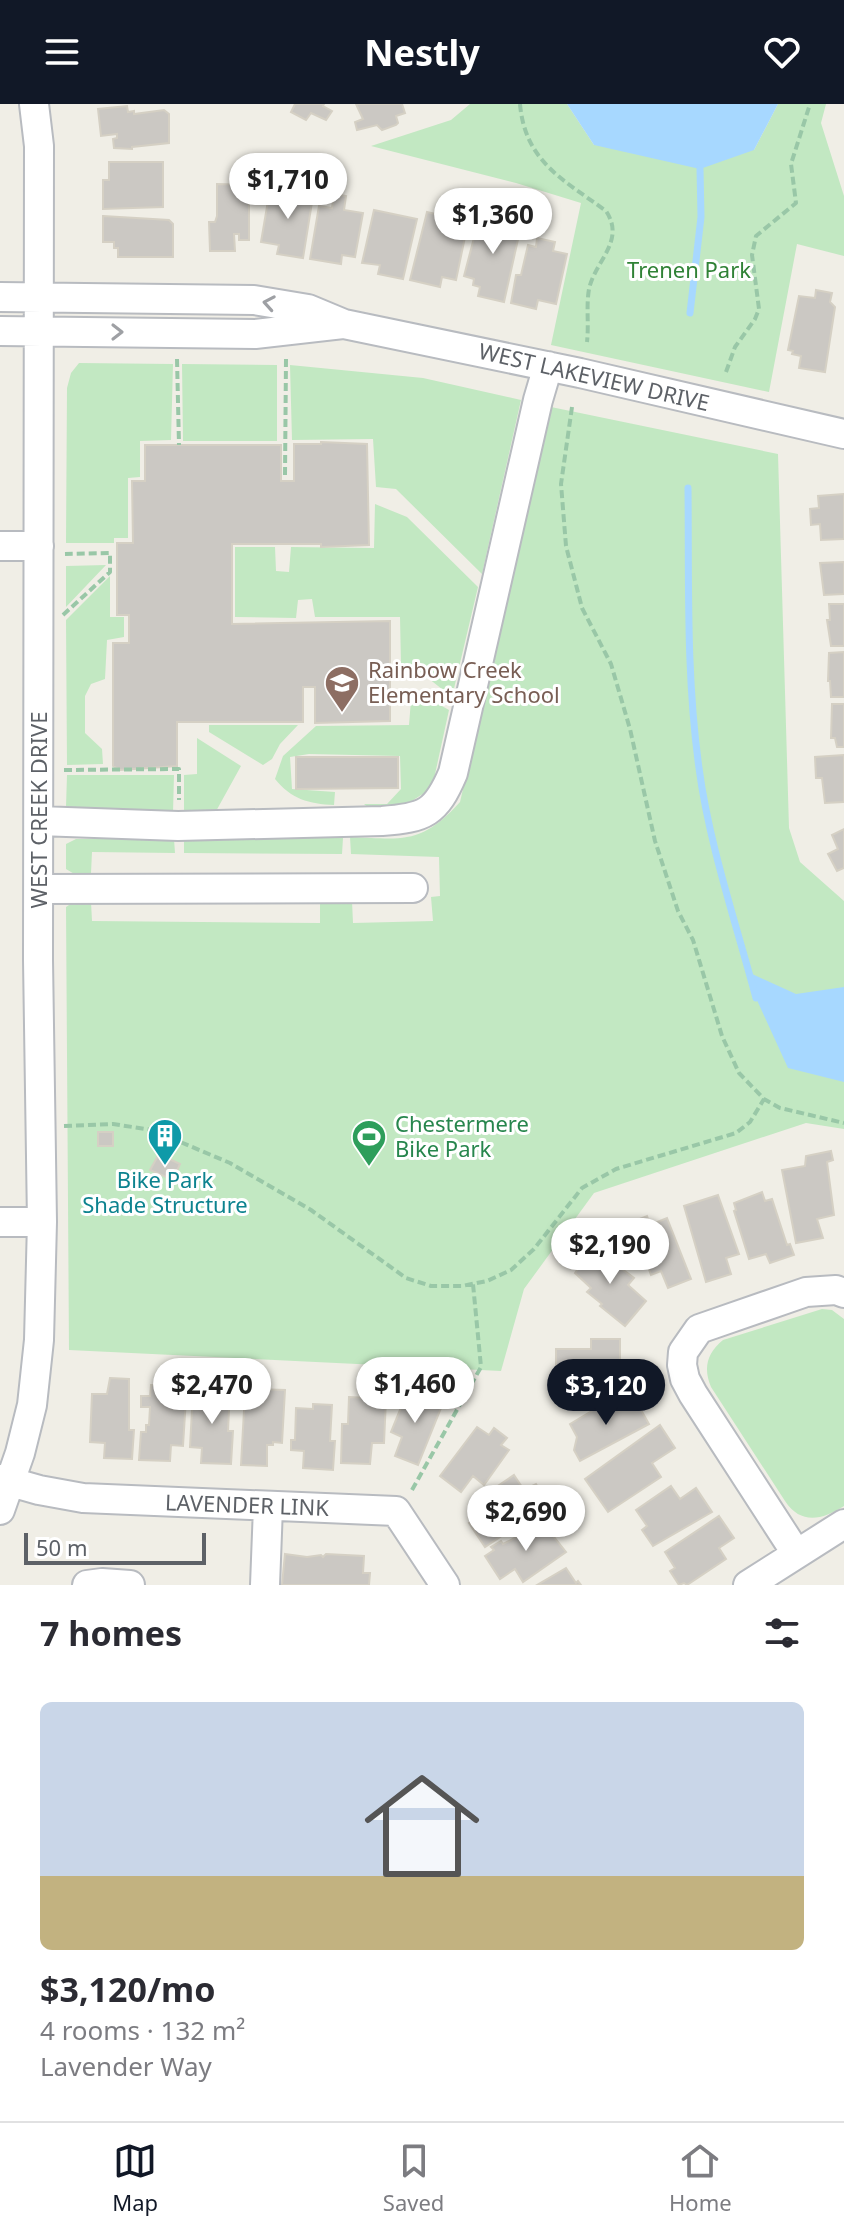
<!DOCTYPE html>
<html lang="en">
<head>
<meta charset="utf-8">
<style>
	body { margin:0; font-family:"Noto Sans",sans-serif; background:#f2f2f3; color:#2b2b33; height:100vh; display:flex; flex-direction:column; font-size:30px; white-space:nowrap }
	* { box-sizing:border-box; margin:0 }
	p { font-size:26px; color:#7c7c81 }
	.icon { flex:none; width:44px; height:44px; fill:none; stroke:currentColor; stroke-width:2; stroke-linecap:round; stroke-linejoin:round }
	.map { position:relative; height:1481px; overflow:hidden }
	.drawer { display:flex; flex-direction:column; background:#fff; flex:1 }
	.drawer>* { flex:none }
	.scale { position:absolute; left:24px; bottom:20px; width:182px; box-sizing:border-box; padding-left:8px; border:4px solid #5d6167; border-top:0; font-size:22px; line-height:28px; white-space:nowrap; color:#5d6167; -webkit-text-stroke:6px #fff; paint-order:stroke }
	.price { position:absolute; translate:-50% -68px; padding:0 18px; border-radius:28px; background:#fff; color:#222; font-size:26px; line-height:52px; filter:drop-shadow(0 2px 4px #0008) }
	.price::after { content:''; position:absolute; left:50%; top:48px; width:24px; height:18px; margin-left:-12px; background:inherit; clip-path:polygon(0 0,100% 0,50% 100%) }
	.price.on { background:#111827; color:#fff }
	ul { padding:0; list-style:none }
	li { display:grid; align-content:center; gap:16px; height:424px; padding:0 40px }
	li span { display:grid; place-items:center; height:248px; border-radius:12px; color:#555 }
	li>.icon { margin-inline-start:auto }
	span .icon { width:144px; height:144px; fill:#fffc; stroke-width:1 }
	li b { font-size:34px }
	h2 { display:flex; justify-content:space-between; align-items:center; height:96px; padding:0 40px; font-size:34px }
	header { display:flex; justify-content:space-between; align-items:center; height:104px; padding:0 40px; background:#111827; color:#fff; font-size:36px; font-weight:700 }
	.tabs { display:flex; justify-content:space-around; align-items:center; height:112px; border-top:2px solid #e1e1e2; background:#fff; font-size:22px; color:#7c7c81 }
	.tabs a { display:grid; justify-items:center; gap:4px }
	.tabs .on { color:#111827 }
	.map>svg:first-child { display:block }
	.green { fill:#c2e8c2 }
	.water { fill:#a7d8ff }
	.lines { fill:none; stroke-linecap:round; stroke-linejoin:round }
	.stream { stroke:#a7d8ff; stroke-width:7 }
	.building { fill:#cbc8c3; stroke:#d5d0c4; stroke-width:2 }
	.minor-casing { stroke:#b8bbc0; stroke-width:32 }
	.path { stroke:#99c7a7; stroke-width:4; stroke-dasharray:8 4; stroke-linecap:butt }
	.minor { stroke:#fff; stroke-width:28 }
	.oneway { stroke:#9ea0a4 }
	.labels { text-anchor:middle; stroke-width:6; stroke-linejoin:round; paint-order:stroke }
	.park-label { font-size:22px; fill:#308236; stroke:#fff }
	.street-label { font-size:22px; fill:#5d6167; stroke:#fff }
	.education-label { font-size:22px; fill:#785e54; stroke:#fff; text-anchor:start }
	.leisure-label { font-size:22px; fill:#27864d; stroke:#fff; text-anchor:start }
	.culture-label { font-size:22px; fill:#0d838f; stroke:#fff }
</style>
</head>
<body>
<header><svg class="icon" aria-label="menu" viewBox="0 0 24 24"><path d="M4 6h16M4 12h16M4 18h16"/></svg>Nestly<svg class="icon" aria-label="heart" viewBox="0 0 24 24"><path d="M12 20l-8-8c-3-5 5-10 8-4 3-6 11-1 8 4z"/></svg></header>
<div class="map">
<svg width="844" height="1481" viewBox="0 0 844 1481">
	<rect width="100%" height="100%" fill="#f0eee6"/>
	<path class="green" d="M470,0H567L594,41L754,46L778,0H826L821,19L844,92V152L797,140L769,288L551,241L581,99L516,79L371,42L451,16Z
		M79,259L173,260L171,336L140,337V373L128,374V434H114V439H66L67,284L71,269Z
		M182,260L277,261V337H183Z
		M290,261L423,274L521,296L482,470L396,385L376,383L373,335L292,336Z
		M551,303L778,350L789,724L800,758L844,797V1025L806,1019L594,1089L524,1185L501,1267L69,1246L66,803L78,795L91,798L92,817L320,819V798L352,797L353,819L433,817L431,793L440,792L439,753L351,750L350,733C404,735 421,741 460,698Z
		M375,400L407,413L478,483L452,593L414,563L401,561L400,513H315L312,495L298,496L296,514L235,513V443H275L276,467L289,468L291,443L374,444Z
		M106,461L66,503V462Z
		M110,472V513H124V533L107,536L105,575L91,580L85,592V629L102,645L103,660L67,661L66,516Z
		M417,588L449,606L432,684L404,702L370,705L364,700H387L401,685L400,652L309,650L290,653L292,685L335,688L334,701C309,700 291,695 275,675L283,652L316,622L409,621L411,596Z
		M209,621H298L280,640L272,655L263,661L209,628Z
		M197,634L241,662L215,709H184V671L197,670Z
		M67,671H174L173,709L76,708L66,703Z
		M184,734H343L342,750L184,749Z
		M76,735H174L175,749L92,748L91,769L76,771L66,765V740Z
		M822,1205L832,1206L844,1215V1402C822,1416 801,1421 785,1397L711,1283C703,1264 707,1249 723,1236Z"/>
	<path class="water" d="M567,0H778L754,46L700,65L594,41Z
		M750,869L796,890L844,883V978L788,964L756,894Z"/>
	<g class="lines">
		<path class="stream" d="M690,209L701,113L700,65
			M688,384C689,477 686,571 699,664C709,740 736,819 756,894"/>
	</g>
	<path class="building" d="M295,0H324L323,2L332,7L326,16L311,9L306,16L291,8Z
		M356,0H402L405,9L396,12L398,19L396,21L382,26L377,21L357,26L355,18L363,15Z
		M127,2L128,8L134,7V10L164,6L169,10V39L132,43V45L114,44L113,35L117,34V30L101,32L98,5Z
		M109,58H163V103L103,105V76H109Z
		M217,80L249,81V136H239V130H234L235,147H210L209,118H215L217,112Z
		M287,83L302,85L301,90L313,92L303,154L277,150L279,141L261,138L270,85Z
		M334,90L346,92L344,106L363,109L355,153L342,151L341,160L310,155L319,102L332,104Z
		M374,106L417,115L403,175L378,170L380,161L362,159Z
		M481,107L507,113L504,118L521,122L504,198L478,192L480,183L473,181L474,175L464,172Z
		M427,108L452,114L448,129L465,133L456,176L442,173L440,183L410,176Z
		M103,112L169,116L173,120V153H118V144H114V138H103Z
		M537,134L555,138L553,147L567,150L556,200L538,196L536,205L511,199L516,171H521L528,141L536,143Z
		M816,186L832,189L830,198L835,203L825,268L799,264L801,252L792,250L793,247L788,246L799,192L815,194Z
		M321,338L367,340L369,441L321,443V440H232V520L390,517V617L315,619V583H303V618H177V662L120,666L113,662V539H129V511H117V439H133L132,377H145V341H281V377H294V340H321Z
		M844,390V435L821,436L820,420L811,421L810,405L819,404L818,392Z
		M844,458V490L824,491L820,459Z
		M829,500H844V542H831L827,516H830Z
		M844,548V593H831L830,577H828L829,549Z
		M832,600H844V643H837L835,634H831Z
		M844,651V698L825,699L822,674H816L815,653Z
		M296,653H398V684L296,685Z
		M844,725V764L837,767L828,750L838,745L832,731Z
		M98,1028H113V1042H98Z
		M831,1047L833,1056L827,1058L834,1111L817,1115L823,1134L796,1139L782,1066L805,1062L806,1052Z
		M159,1050L180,1060L173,1076L150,1066Z
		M762,1088L765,1097L772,1095L787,1141L790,1140L794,1151L770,1159L766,1150L749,1155L734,1107L736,1106L734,1099Z
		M718,1091L739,1150L726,1154L731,1170L706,1178L684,1102Z
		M647,1112L650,1121L667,1114L691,1175L668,1184L661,1167L651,1171L632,1118Z
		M593,1143L634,1174L628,1181L646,1197L625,1222L600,1202L602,1200L587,1188L591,1184L575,1169Z
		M591,1235H620V1264L601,1263V1285H556V1268H558V1264H556V1245H591Z
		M110,1274L129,1275V1326H134L132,1355L104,1354L105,1339L90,1338L92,1290H107Z
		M151,1281L171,1283L170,1294H186L183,1342L171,1341L170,1357L139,1356L141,1328H146V1321H149L150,1303H141V1292H150Z
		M212,1283L230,1284L228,1327H233L231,1360L201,1359L202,1344L190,1343L193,1287L211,1288Z
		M255,1285L285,1286L282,1339L273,1338V1341H267V1362L241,1361L245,1288H255Z
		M408,1286L443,1299L418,1361L395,1352L402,1333L391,1328Z
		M349,1293L386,1295L384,1339H372L370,1360L341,1359L342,1320H348Z
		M612,1295L619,1307L636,1297L649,1320L580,1357L574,1346L577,1333L570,1320Z
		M313,1300L332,1301L330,1337H335L333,1366L303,1364L304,1347L291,1346V1336H295L296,1304L313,1305Z
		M660,1321L675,1344L652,1359L661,1373L608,1408L585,1375Z
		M477,1323L489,1331L494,1324L507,1334L501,1341L509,1346L484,1381L473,1372L461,1388L440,1372Z
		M514,1371L524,1386L536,1380L545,1395L540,1398L542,1403L536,1406L535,1404L506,1423L509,1427L485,1443L469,1419L481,1411L474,1398Z
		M671,1382L680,1395L696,1384L712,1408L653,1442L642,1426L647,1422L636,1406Z
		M719,1412L734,1434L719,1444L726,1455L687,1481L684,1479L679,1481L670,1467L675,1464L665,1448Z
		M542,1418L566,1448L523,1478L515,1465L500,1475L485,1452L494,1446L491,1443L501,1437L503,1440L509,1437Z
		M285,1450L307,1453L321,1451L323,1453L326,1450L364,1452L363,1469H370L369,1481H282Z
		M566,1464L576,1479L578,1477L581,1481H537Z"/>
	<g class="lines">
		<defs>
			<path id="minor" d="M0,193L254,196L308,205L344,220L580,269L844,330
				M0,227L255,230L343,220
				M0,442H39
				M39,717L178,722L382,717C425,714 436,709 453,669L538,296L548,262
				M39,785L413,784
				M0,1118H42
				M0,1375L39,1386L83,1394L396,1407L445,1481
				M0,1406L20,1349L32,1301L39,1236L42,1118L38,856L39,42L34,0
				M796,1449L693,1290L685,1275L682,1261L683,1248L699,1225L806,1188L836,1186L844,1189
				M87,1481L102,1479L130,1481
				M265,1481L268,1403
				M748,1481L844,1420"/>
		</defs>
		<use href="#minor" class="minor-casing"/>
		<path class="path" d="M520,0C525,58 564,76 606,107C626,137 595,157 589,185C586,202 589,220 587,238
			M177,255L179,341
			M726,268L735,243L755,215L759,205L752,151L756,132L796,99L791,60L810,0
			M572,303L561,380L566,442L582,504L611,560L630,625L655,737L678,807L693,836L722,932L739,969L764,995L780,1004L844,1019
			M285,371L286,255
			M63,511L110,468V449L65,450
			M64,666L179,665V696
			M64,1022L113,1020L152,1026L230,1059L311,1106L406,1174L431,1182H462L487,1177L511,1166L534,1145L582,1084L616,1065L736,1029L750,1018L764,995
			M412,1386L481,1263L473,1180"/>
		<use href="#minor" class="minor"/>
	</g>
	<defs><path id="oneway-chevron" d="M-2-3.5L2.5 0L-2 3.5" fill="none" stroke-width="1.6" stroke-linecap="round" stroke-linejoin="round" transform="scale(2)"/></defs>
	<g class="oneway">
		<use href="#oneway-chevron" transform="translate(269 199) rotate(-170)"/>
		<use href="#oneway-chevron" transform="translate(117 228)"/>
	</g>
	<defs>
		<symbol id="school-pin" viewBox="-11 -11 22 30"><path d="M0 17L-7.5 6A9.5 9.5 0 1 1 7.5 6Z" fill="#8d6e63" stroke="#fff"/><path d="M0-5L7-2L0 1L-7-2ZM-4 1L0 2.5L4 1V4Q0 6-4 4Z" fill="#fff"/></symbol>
		<symbol id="building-pin" viewBox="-11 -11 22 30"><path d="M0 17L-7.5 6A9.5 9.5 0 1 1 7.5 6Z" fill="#0f9aa8" stroke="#fff"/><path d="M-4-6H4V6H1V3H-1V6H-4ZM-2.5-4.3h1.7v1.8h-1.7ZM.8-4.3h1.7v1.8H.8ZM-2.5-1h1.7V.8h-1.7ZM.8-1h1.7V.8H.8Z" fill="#fff"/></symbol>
		<symbol id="stadium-pin" viewBox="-11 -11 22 30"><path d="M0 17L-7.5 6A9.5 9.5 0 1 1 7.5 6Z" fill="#2e9e5b" stroke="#fff"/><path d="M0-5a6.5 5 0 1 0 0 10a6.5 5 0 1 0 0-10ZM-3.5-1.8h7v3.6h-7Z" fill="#fff"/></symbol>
	</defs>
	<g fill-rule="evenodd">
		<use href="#school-pin" x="322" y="559" width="40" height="54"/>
		<use href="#building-pin" x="145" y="1012" width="40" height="54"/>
		<use href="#stadium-pin" x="349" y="1013" width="40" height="54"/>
	</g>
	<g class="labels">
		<g class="park-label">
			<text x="689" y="174">Trenen Park</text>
		</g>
		<g class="street-label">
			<text transform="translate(594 273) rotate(13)" y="8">WEST LAKEVIEW DRIVE</text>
			<text transform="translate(39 706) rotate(-90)" y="8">WEST CREEK DRIVE</text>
			<text transform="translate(247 1401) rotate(2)" y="8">LAVENDER LINK</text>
		</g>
		<g class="education-label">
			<text x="368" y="574">Rainbow Creek<tspan x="368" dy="25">Elementary School</tspan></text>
		</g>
		<g class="leisure-label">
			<text x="395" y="1028">Chestermere<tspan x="395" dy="25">Bike Park</tspan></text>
		</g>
		<g class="culture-label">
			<text x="165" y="1084">Bike Park<tspan x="165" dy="25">Shade Structure</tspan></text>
		</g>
	</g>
</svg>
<div class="scale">50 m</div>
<b class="price" style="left:288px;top:117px">$1,710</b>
<b class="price" style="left:493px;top:152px">$1,360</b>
<b class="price" style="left:610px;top:1182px">$2,190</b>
<b class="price" style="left:415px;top:1321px">$1,460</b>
<b class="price" style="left:212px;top:1322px">$2,470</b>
<b class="price on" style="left:606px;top:1323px">$3,120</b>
<b class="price" style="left:526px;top:1449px">$2,690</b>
</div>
<section class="drawer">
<h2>7 homes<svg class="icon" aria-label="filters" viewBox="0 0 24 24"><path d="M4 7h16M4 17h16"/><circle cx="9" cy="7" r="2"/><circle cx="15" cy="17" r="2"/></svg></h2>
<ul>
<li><span style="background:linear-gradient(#c9d6e8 70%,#c2b280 0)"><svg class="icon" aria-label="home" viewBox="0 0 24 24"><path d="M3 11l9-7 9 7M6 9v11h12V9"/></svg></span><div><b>$3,120/mo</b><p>4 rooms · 132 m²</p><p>Lavender Way</p></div></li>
</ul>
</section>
<nav class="tabs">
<a class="on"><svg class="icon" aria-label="map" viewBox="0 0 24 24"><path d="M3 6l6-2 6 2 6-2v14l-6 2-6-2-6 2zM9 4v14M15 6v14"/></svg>Map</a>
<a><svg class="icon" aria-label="saved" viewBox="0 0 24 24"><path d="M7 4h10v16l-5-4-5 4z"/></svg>Saved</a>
<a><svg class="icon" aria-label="home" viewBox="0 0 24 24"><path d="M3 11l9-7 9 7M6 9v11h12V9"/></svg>Home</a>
</nav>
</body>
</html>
